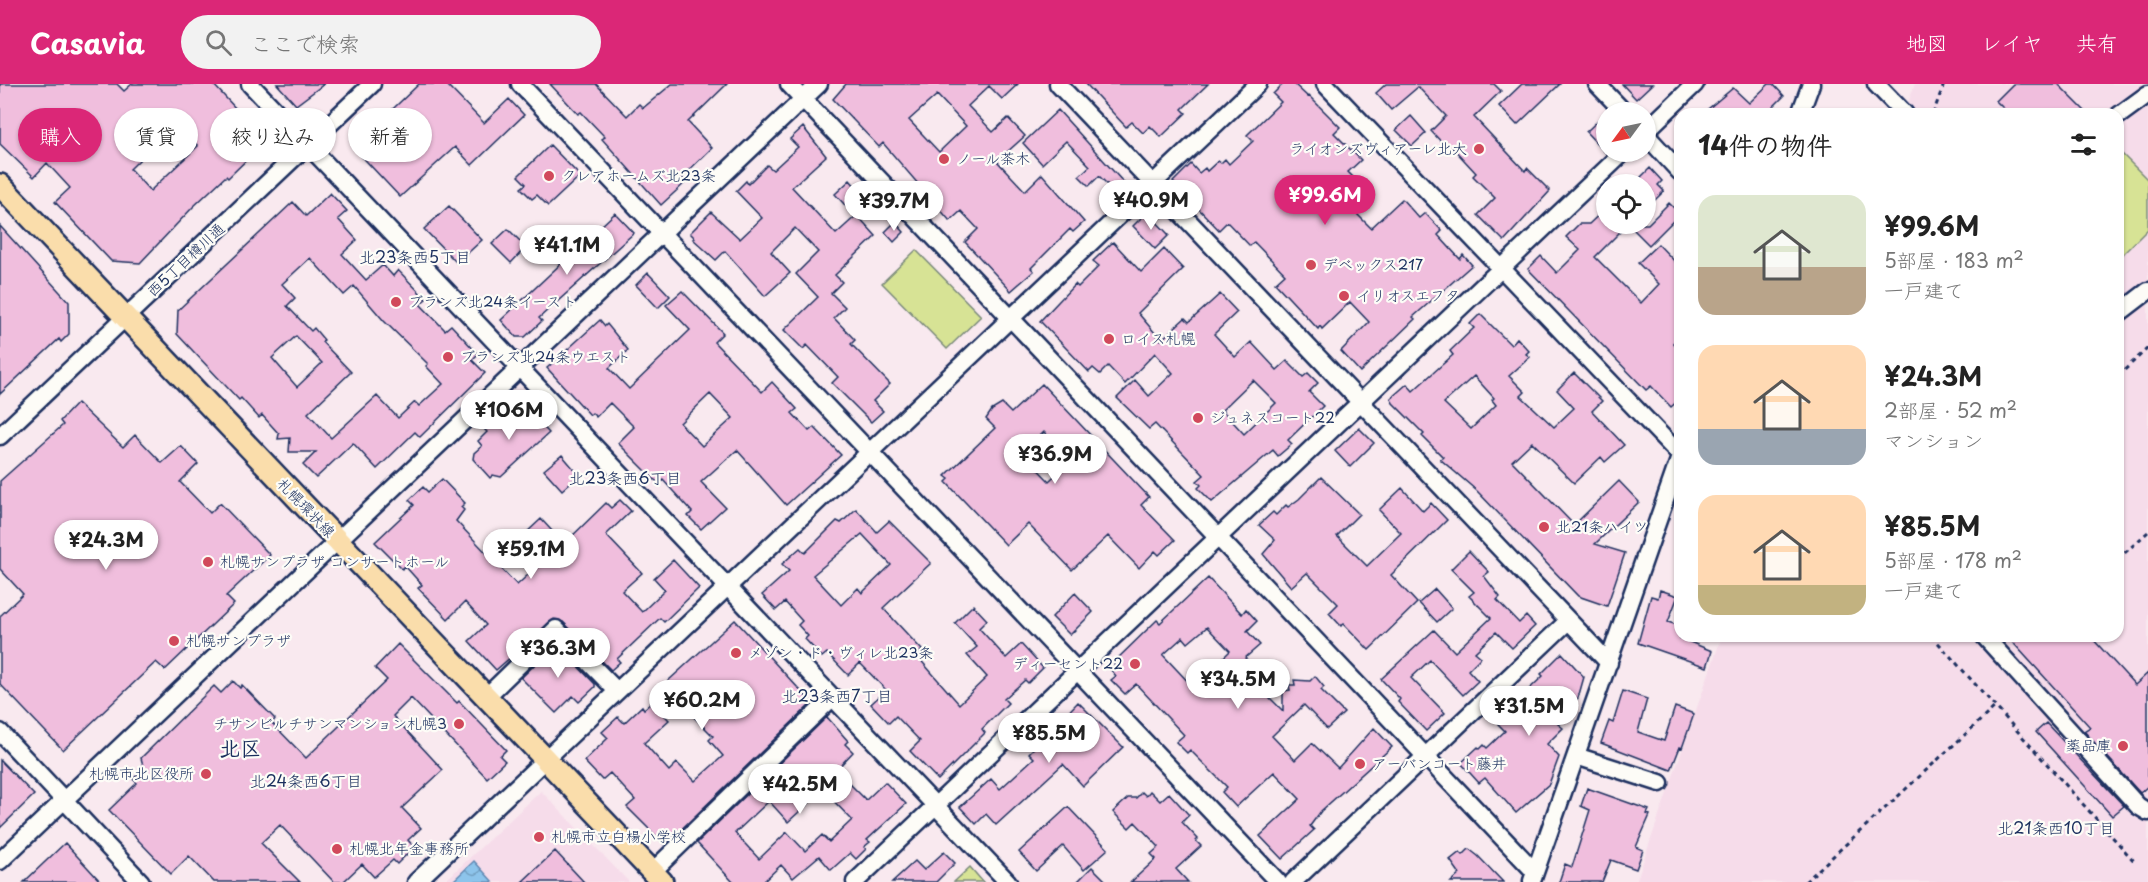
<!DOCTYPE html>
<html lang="ja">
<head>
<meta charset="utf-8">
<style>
	body { margin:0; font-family:"Playpen Sans","Klee One",sans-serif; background:#f2f2f2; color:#222; height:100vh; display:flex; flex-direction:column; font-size:22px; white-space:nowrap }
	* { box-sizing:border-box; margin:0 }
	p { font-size:20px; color:#767676 }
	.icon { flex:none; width:33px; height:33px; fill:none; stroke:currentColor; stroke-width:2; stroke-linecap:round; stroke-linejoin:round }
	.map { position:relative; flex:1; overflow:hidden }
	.side { position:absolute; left:1674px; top:24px; width:450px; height:534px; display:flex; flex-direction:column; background:#fff; border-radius:18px; box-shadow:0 2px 4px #0004 }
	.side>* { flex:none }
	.hud { position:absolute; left:18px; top:24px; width:570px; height:54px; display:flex; gap:12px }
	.needle { width:39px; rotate:237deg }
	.tools { position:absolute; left:1596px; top:18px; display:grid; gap:12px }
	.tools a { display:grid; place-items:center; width:60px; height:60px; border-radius:50%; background:#fff; box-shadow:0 2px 4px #0004; font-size:30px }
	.price { position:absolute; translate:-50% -51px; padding:0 14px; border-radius:21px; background:#fff; color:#222; font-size:20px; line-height:39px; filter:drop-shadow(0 2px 3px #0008) }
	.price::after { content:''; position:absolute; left:50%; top:36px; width:18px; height:14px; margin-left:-9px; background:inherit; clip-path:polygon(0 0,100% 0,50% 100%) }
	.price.active { background:#db2777; color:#fff }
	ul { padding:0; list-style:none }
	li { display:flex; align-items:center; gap:18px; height:150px; padding:0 24px }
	li span { display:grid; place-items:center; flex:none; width:168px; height:120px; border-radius:18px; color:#555 }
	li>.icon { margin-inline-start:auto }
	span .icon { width:72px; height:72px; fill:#fffc; stroke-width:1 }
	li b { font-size:26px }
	h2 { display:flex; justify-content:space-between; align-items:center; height:72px; padding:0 24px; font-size:26px }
	.pill { padding:0 21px; border-radius:27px; background:#fff; box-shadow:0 2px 4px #0004; font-size:21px; line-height:54px }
	.pill.active { background:#db2777; color:#fff }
	header { display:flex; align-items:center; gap:36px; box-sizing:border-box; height:84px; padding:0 30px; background:#db2777; color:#fff }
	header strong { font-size:28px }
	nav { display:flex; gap:33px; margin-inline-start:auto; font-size:21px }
	.search { width:420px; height:54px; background:#f2f2f2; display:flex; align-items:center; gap:15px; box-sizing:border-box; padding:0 21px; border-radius:33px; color:#767676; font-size:22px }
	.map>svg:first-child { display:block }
	.built { fill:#f6dcea }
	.grass { fill:url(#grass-tufts); stroke:#79897a; stroke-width:1.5 }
	.garden { fill:#d7e395; stroke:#79897a; stroke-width:1.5 }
	.water { fill:url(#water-waves); stroke:#5f88b3; stroke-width:1.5 }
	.building { fill:#f0bedd; stroke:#1b2f5e; stroke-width:1.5; fill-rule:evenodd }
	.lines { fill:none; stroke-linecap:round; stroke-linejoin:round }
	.minor-casing { stroke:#1b2f5e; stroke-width:21 }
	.major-casing { stroke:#1b2f5e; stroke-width:26 }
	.path { stroke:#1b2f5e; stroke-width:3; stroke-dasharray:4.5 4.5; stroke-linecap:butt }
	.minor { stroke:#fdfcf7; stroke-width:16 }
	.major { stroke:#faddab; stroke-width:21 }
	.poi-dot { fill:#d1495b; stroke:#fdfcf7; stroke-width:2 }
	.labels { text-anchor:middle; stroke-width:4.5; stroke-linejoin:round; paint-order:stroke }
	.poi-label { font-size:15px; fill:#1b2f5e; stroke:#fdfcf7; text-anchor:start }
	.street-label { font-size:15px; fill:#1b2f5e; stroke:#fdfcf7 }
	.neighbourhood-label { font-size:16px; fill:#1b2f5e; stroke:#fdfcf7 }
	.district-label { font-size:21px; font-weight:bold; fill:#1b2f5e; stroke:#fdfcf7 }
</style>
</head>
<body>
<header>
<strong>Casavia</strong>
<div class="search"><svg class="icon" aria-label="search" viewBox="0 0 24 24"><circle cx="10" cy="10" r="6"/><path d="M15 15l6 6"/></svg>ここで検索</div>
<nav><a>地図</a><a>レイヤ</a><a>共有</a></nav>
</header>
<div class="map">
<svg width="2148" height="798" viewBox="0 0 2148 798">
	<defs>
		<pattern id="grass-tufts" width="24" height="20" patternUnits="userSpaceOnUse" patternTransform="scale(1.5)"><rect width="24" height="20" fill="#d7e395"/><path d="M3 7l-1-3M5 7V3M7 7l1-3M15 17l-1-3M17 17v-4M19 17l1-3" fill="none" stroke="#b8c383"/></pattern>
		<pattern id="water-waves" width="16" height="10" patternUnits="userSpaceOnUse" patternTransform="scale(1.5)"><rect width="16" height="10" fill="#8dc4eb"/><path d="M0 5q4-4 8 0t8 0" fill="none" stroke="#72a0c2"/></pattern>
	</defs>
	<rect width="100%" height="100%" fill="#f9e9ef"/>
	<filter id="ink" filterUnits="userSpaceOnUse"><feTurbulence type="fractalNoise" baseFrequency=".0167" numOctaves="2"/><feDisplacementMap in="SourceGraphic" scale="12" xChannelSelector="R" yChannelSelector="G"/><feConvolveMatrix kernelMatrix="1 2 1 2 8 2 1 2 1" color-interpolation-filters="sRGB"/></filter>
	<g filter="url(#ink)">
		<path class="built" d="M1915,0H2148V798H1636L1722,552H2118V30H1904Z
			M541,707L629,798H444Z"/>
		<path class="grass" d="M970,783L983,798H954Z"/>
		<path class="garden" d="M2118,66L2148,96V145L2118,175Z
			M916,166L981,232L947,265L882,199Z"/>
		<path class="water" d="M474,777L493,798H452Z"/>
		<path class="building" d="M0,0H117L124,7L132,0H213L250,40L258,33L270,47V53L228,94L226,92L193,123L140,179L111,177L55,118L70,104L47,79L34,93L0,60ZM177,39L198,62L150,107L130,85Z
			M277,0H324L296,21Z
			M419,0H446L484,39L509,15L524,31L472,81L455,63L400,113L353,63Z
			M550,0H596L627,32L639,20L643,24L672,0H727L688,38L712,64L682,93L686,98L661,121L602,55L605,53L581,28L578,30Z
			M846,0H1018L1002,15L989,2L968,22L993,48L1008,34L1025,52L997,77L1025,107L1042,90L1084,138L1073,148L1070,145L1031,184L1034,187L1011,207L965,158L978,145L961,127L950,137L883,59L879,63L833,15ZM937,11L966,42L939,68L909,36Z
			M1086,0H1208L1182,25L1186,29L1161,53L1150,42L1143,49L1132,38L1126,43Z
			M1283,0H1294L1308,13L1309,12L1340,43L1334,49L1361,76L1348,88L1360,100L1343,116L1371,144L1402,115L1419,134L1425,129L1442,147L1438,151L1460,175L1463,171L1472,181L1413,233L1415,235L1360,288L1341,267L1369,238L1350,218L1322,245L1320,242L1318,245L1275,199L1285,190L1254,158L1250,162L1227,138L1219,146L1173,98L1191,80L1199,89L1205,84L1207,87L1218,77L1221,79L1225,75L1229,80L1253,57L1247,51L1281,18L1273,10Z
			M1386,0H1494L1501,7L1474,33L1525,87L1527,84L1550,107L1504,157L1478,131L1495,114L1473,92L1476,89L1452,63L1449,66L1431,47L1446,32L1418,3L1391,26L1376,9Z
			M1522,0H1560L1517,41L1499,22Z
			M1622,0H1652L1636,15Z
			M1769,0H1773L1784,12L1773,23L1780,30H1702L1733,4L1749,19Z
			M2013,0H2058L2088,30H2009L1996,17Z
			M1058,26L1124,99L1115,108L1099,92L1089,102L1079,92L1090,82L1066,57L1042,80L1023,59Z
			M1606,29V69L1586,48Z
			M1411,32L1426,49L1412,62L1396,46Z
			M803,43L826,72L792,103L836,150L857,131L876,152L835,191L842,198L831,209L845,223L834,234L855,256L851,260L890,300L873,317L883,327L871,338L832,299L838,293L807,261L803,265L784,246L818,213L796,190L818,168L795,144L771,168L790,189L765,212L725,167L716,176L693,155L695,154L690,149L711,128L740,155L762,134L736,107L746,97L748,100L767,81L773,86L798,63L790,55Z
			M550,61L580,92L548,122L537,111L532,115L521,104L526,100L518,92Z
			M1650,84L1662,97L1658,101L1664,107L1654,117L1646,108V100L1636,98Z
			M850,96L868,117L853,130L835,110Z
			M330,109L347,127L338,135L357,156L342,170L366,196L383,181L393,192L398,186L426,215L420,220L445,246L451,241L478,270L472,276L485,289L420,353L415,348L377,385L353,359L316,394L303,381L316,368H289L290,354L278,355L279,350L262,331L259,334L241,314L239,316L177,250L178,226L293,118L306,132ZM310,174L344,211L354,202L384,237L428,280L426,282L443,300L419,322L415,318L398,334L377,312L331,354L308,329L351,288L322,258L324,256L314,244L311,247L287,222L295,214L282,200ZM296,252L322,279L297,303L272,274Z
			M1669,119L1680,130L1649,161L1628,140L1595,173L1641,219L1659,200L1638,179L1658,160L1680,183V252L1673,259L1680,266V315L1671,323L1651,302L1646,306L1528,185L1541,172L1557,189L1580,166L1566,153L1579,140H1589L1606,124V140H1648Z
			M449,122L482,156L457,179L424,145Z
			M1147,128L1169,151L1155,165L1133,142Z
			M615,129L634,149L539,234L542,237L525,253H516L501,236Z
			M895,138L904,148L894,158L885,148Z
			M0,142L69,218V250L61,258L59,255L0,310Z
			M508,145L526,163L511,179L492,160Z
			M1113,158L1141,188L1164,165L1183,185L1138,229L1161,256L1185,234L1189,238L1220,210L1237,228L1214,250L1235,273L1251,258L1277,286L1287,277L1303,293L1308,289L1318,299L1309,308L1323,322L1288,356L1292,360L1278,372L1273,366L1212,418L1198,404L1201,401L1197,397L1204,391L1155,340L1149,345L1117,314L1135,296L1149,312L1173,289L1155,269L1125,300L1108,282L1100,290L1093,284L1089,288L1040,237L1075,200L1078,203L1099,182L1093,177ZM1253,296L1276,319L1244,350L1222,326Z
			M648,189L670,212L658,224L636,201Z
			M682,207L723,249L714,258L741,286L762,308L772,298L797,325L792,329L809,347L814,343L841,371L786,421L737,366L701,398L725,423L701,445L688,432L692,428L663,396L659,400L618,359L634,343L610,319L596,333L592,329L590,331L547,284L600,236L605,242L607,240L628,266L609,284L629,305L690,246L666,221ZM710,310L733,334L702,362L680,339Z
			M1480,230L1511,261L1517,254L1529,267L1526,270L1530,273L1509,292L1525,308L1521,312L1554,343L1574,324L1557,306L1574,289L1602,317L1592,327L1624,361L1605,378L1601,373L1574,399L1532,358L1512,377L1574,441L1619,397L1639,418L1595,460L1625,469L1607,522L1578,512L1477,407L1440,375L1443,373L1422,352L1424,350L1393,319L1391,314L1407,300L1413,307L1453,271L1450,267L1474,244L1470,240ZM1474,292L1494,314L1492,316L1496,321L1471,345L1444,319Z
			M1042,300L1149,413L1141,421L1175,456L1159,471L1155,467L1139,484L1108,452L1072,486L1028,440L1006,461L946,398L949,395L945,392L995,344L986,335L992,326L1002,320L1011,329ZM1044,348L1071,376L1049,397L1022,369Z
			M520,318L549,349L501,393L493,391L490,394L473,375L474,369L482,362L478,357L487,348L485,346Z
			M77,319L123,363L135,351L162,379L181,362L198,380L180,398L210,429L220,419L270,471L226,512L234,520L165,586L156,578L63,666L0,600V532L23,510L0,485V397L63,341L60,337Z
			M1359,344L1374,359L1350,383L1335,367Z
			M562,371L579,391L562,406L544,386Z
			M1321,393L1359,430L1337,452L1367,482L1401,449L1379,426L1402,404L1423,427L1431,419L1447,436L1391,491L1417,519L1369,566L1344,540L1341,542L1329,529L1338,520L1307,489L1291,503L1263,470L1275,456L1259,441L1273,428L1276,431L1286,421L1288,423L1299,415Z
			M442,395L465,419L461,423L464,426L456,437L517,501L540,480L522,461L529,455L525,450L541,435L564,460L606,419L611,424L620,416L631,427L606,451L642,489L622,507L642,528L665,506L654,494L673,476L699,504L664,538L660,534L617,575L620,578L611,586L563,538L554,535L496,586L469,557L486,541L465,518L448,535L418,504L422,501L405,482L402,485L375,458L414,421L409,416L423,403L428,408Z
			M856,425L877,448L889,437L931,479L883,524L922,566L917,572L959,620L987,593L967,571L977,563L955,539L973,521L987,536L979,544L1006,574L1021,560L1043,584L1028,599L1025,596L1004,615L1008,619L982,645L985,649L938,696L910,667L920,657L896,632L889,639L871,620L886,606L860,579L848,591L827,569L822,573L805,555L808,552L798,541L802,537L785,518L776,526L762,511L789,487L782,480L800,464L805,469L837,437L841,439ZM862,450L891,481L862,509L858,504L841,521L813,491Z
			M1469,467L1489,488L1484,492L1500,513L1497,516L1519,539L1526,532L1535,542L1512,564L1496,548L1475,568L1481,573L1468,586L1478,597L1463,611L1430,576L1411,594L1445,629L1426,647L1398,618L1400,615L1381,595L1434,546L1455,568L1491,534L1469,512L1474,508L1451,485Z
			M1208,494L1242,530L1246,525L1257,537L1247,547L1260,561L1245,574L1253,582L1246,589L1252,596L1250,599H1255L1283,627V607L1290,606L1289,601H1295L1294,596L1310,597L1315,592L1324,603L1321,606L1344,629L1327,645L1304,621L1272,652L1295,676L1312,659L1338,684L1374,644L1392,663L1321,727L1310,742L1314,746L1282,775L1260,752L1300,715L1274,688L1236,723L1222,708L1227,703L1190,666L1187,669L1176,658L1184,651L1136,600L1125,610L1111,596L1116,592L1111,586L1115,581L1113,579L1157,536L1160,539ZM1207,543L1230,567L1193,603L1163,571L1183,553L1188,559Z
			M1435,505L1452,524L1437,538L1419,519Z
			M1660,506L1678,512L1668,538L1680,542V554L1712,567L1707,583L1638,559L1651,512L1658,514Z
			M1075,509L1093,528L1070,551L1052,533Z
			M735,536L812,619L665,761L627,723L635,716L610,689L602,696L584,677L608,654L602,648L618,633L624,639L642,622L644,625L652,618L669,636L644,659L669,687L677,679L695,697L723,672L709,656L713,652L677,616L681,611L668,597Z
			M2007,552H2090L2135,601L2148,589V702L2140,709L2084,647L2090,643Z
			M398,560L457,619L459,617L506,666L500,672L505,677L487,694L411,614L393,632L443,686L402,724L421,744L408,756L414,763L397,780L393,776L374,793L362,780L343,798H334L280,741L261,759L300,798H214L189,772L171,790L109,726L137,699L133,695L144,685L141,674L214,602L221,609L233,597L240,604L242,601L275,635L272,639L306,674L387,596L375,584Z
			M556,560L595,600V603L579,618L573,612L556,629L521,594Z
			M1562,569L1584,593L1578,614L1568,624L1571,627L1558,640L1563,644L1547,660L1559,673L1549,700L1516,729L1485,694L1479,699L1461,679L1478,663L1480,665L1484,661L1487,664L1505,647L1498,640L1511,627L1506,622L1520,608L1523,611L1543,592L1541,590Z
			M1623,607L1647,615L1638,648L1664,657L1675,623L1694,630L1682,664L1680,663L1671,686L1601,659L1609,637L1613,639Z
			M1078,618L1123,663L1083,702L1063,680L996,741L986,730L976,740L960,723L991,695L1000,705L1034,674L1029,669Z
			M827,633L848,657L845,660L853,668L836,686L866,716L885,698L906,720L867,756L870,758L864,763L866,765L856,775L850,769L831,786L819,772L793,794L781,781L763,798H733L697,759ZM823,706L852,736L829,758L822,751L805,767L787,748L759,775L735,749L769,717L788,738Z
			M2046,639L2124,722L2112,732L2036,648Z
			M0,676L34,711L0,744Z
			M1587,704L1649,726L1647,730L1650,731L1636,763L1643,766L1636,785L1611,776L1602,798H1559L1565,780L1572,783L1590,726L1581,722Z
			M1150,707L1160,717L1169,709L1189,731L1182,738L1198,755L1196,757L1201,762L1176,785L1188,798H1131L1156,775L1151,770L1159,763L1135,738L1129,744L1113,728L1128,714H1136L1142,708L1146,712Z
			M1068,723L1108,765L1084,786L1063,762L1036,787L1019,768Z
			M65,759L101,798H24Z
			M1469,765L1478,772L1503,798H1451L1460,790L1450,776L1460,768L1463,771Z
			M555,767L584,798H522Z
			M944,768L955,779L936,798H892L915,777L924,786Z
			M1092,783L1107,798H1077Z"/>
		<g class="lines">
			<defs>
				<path id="minor" d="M250,0L1008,798
					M520,0L1278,798
					M789,0L1535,788
					M1058,0L1609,579
					M1325,0L1680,371
					M1597,0L1624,28
					M1876,0L1905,30
					M1800,30L1811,0
					M2118,32L2148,10
					M1646,47L1695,0
					M1646,51L1680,88
					M2118,230L2148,207
					M0,352L372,0
					M1984,552L2138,722L2148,728
					M486,613L556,545L617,607
					M0,648L141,798
					M1576,672L1660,699
					M0,777L819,0
					M652,788L833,613
					M1532,797L1680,373
					M416,798L1258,0
					M855,798L1624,68
					M1293,798L1568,537"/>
				<path id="major" d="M0,101L662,798"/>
			</defs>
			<use href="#minor" class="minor-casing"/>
			<use href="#major" class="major-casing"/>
			<path class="path" d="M1933,30L1944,0
				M2118,292L2148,264
				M2118,475L2148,448
				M1932,552L2134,777
				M1805,798L1996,622"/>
			<use href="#minor" class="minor"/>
			<use href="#major" class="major"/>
		</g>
	</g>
	<g class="poi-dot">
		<circle cx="1479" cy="65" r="6"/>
		<circle cx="944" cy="75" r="6"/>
		<circle cx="549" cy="92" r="6"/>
		<circle cx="1311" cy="181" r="6"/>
		<circle cx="1344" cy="212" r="6"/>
		<circle cx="396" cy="218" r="6"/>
		<circle cx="1109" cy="255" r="6"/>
		<circle cx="448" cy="273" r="6"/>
		<circle cx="1198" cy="334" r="6"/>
		<circle cx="1544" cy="443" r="6"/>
		<circle cx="208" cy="478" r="6"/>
		<circle cx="174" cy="557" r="6"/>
		<circle cx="736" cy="569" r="6"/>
		<circle cx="1135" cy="580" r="6"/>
		<circle cx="459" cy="640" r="6"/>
		<circle cx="2123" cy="662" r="6"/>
		<circle cx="1360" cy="680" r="6"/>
		<circle cx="206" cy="690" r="6"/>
		<circle cx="539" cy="753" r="6"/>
		<circle cx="337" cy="765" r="6"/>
	</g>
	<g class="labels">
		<g class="poi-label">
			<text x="1467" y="70" text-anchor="end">ライオンズヴィアーレ北大</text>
			<text x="956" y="80">ノール茶木</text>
			<text x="561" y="97">クレアホームズ北23条</text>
			<text x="1323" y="186">デベックス217</text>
			<text x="1356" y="217">イリオスエフタ</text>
			<text x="408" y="223">ブランズ北24条イースト</text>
			<text x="1121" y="260">ロイス札幌</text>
			<text x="460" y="278">ブランズ北24条ウエスト</text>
			<text x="1210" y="339">ジュネスコート22</text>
			<text x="1556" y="448">北21条ハイツ</text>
			<text x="220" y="483">札幌サンプラザ コンサートホール</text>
			<text x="186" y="562">札幌サンプラザ</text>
			<text x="748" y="574">メゾン・ド・ヴィレ北23条</text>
			<text x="1123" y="585" text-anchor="end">ディーセント22</text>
			<text x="447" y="645" text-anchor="end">チサンビルチサンマンション札幌3</text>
			<text x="2111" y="667" text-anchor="end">薬品庫</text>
			<text x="1372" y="685">アーバンコート藤井</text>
			<text x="194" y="695" text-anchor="end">札幌市北区役所</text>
			<text x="551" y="758">札幌市立白楊小学校</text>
			<text x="349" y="770">札幌北年金事務所</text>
		</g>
		<g class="street-label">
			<text transform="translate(186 176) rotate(-43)" y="5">西5丁目樽川通</text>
			<text transform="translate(306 424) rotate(46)" y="5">札幌環状線</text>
		</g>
		<g class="neighbourhood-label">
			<text x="415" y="179">北23条西5丁目</text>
			<text x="625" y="400">北23条西6丁目</text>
			<text x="837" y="618">北23条西7丁目</text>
			<text x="306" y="703">北24条西6丁目</text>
			<text x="2056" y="750">北21条西10丁目</text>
		</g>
		<g class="district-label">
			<text x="240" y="672">北区</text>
		</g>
	</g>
</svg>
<div class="tools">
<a><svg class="needle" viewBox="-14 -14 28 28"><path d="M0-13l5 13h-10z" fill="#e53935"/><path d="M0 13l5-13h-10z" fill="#767676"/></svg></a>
<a><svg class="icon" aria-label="locate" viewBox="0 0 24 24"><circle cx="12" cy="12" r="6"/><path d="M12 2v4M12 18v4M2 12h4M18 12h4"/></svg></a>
</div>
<b class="price active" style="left:1325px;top:142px">¥99.6M</b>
<b class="price" style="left:1151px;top:147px">¥40.9M</b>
<b class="price" style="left:894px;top:148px">¥39.7M</b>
<b class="price" style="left:567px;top:192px">¥41.1M</b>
<b class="price" style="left:509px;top:357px">¥106M</b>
<b class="price" style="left:1055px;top:401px">¥36.9M</b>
<b class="price" style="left:106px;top:487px">¥24.3M</b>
<b class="price" style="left:531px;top:496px">¥59.1M</b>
<b class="price" style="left:558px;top:595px">¥36.3M</b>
<b class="price" style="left:1238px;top:626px">¥34.5M</b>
<b class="price" style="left:702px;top:647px">¥60.2M</b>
<b class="price" style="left:1529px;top:653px">¥31.5M</b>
<b class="price" style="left:1049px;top:680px">¥85.5M</b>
<b class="price" style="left:800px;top:731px">¥42.5M</b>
<div class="hud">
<a class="pill active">購入</a>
<a class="pill">賃貸</a>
<a class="pill">絞り込み</a>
<a class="pill">新着</a>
</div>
<section class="side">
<h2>14件の物件<svg class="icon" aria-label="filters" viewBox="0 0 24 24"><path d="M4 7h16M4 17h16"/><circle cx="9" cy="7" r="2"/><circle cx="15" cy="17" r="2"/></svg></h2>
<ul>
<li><span style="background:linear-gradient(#dfe7d0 60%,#b9a48a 0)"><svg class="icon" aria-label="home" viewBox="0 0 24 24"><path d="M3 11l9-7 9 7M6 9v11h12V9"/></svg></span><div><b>¥99.6M</b><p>5部屋 · 183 m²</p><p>一戸建て</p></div></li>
<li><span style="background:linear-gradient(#ffd9b3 70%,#9aa5b1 0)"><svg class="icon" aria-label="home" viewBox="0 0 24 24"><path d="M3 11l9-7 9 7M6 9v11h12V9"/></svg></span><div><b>¥24.3M</b><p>2部屋 · 52 m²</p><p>マンション</p></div></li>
<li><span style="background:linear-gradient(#ffd9b3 75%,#c2b280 0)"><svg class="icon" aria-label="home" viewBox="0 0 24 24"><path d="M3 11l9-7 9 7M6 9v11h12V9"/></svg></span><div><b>¥85.5M</b><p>5部屋 · 178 m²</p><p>一戸建て</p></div></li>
</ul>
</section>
</div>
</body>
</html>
